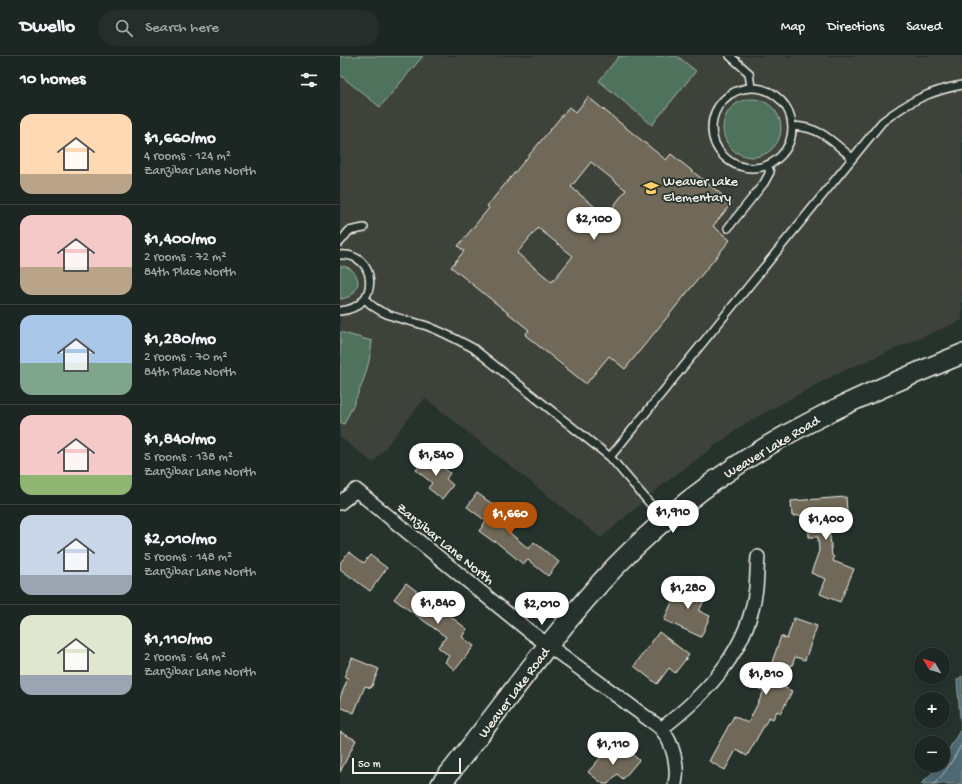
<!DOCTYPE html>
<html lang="en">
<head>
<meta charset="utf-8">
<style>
	body { margin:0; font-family:"Gochi Hand",sans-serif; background:#252e2a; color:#f1f3f6; height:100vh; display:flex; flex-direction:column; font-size:15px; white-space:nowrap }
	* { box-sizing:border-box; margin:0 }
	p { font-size:13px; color:#a0a5a5 }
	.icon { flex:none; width:22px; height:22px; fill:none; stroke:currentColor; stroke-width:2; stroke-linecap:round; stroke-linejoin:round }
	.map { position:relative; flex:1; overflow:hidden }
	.drawer { display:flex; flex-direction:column; background:#1c2622; width:340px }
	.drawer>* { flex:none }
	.needle { width:26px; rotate:308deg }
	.buttons { position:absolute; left:574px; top:592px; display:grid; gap:8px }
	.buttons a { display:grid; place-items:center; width:36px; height:36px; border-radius:50%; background:#1c2622; box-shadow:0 2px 10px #0003,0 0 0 1px #3a4340; font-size:20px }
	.scale { position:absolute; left:12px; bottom:10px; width:109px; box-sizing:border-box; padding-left:4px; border:2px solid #f4f1e8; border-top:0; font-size:11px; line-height:14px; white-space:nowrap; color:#f4f1e8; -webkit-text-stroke:3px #26332d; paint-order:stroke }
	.price { position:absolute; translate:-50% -34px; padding:0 9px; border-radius:14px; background:#fff; color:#222; font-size:13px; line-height:26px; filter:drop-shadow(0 1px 2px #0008) }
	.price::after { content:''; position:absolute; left:50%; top:24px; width:12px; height:9px; margin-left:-6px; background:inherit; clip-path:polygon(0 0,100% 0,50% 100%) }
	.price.on { background:#b45309; color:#fff }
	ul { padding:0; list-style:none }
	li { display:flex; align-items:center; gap:12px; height:100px; padding:0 20px }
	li+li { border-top:1px solid #3a4340 }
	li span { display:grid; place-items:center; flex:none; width:112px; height:80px; border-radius:12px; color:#555 }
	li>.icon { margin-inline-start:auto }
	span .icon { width:48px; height:48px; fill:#fffc; stroke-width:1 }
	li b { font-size:17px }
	h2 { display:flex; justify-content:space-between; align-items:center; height:48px; padding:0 20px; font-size:17px }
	header { display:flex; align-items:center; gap:24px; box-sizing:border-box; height:56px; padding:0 20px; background:#1c2622; border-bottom:1px solid #3a4340 }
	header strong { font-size:19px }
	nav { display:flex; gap:22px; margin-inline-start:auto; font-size:14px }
	.search { width:280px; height:36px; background:#252e2a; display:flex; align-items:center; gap:10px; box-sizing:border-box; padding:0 14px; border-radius:16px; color:#a0a5a5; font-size:15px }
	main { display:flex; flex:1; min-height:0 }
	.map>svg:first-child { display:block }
	.built { fill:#3c433a }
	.green { fill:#50725d; stroke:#a2b2a2 }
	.water { fill:#506b75; stroke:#92a1a3 }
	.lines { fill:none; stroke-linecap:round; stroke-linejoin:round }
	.shore { stroke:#b2bbba; stroke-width:1 }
	.building { fill:#706858; stroke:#f4f1e8; fill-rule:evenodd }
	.lane-casing { stroke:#f4f1e8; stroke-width:10 }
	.street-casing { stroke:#f4f1e8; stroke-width:16 }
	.secondary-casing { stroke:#f4f1e8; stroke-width:22 }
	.lane { stroke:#26332d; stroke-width:7 }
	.street { stroke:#26332d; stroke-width:13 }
	.secondary { stroke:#26332d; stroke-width:19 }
	.labels { text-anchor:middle; stroke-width:3.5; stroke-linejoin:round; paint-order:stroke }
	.poi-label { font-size:14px; fill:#f4f1e8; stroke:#26332d; text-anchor:start }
	.street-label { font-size:14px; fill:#f4f1e8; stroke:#26332d }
</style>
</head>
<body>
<header>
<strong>Dwello</strong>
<div class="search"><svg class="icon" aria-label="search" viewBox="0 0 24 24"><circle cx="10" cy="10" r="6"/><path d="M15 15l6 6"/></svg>Search here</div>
<nav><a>Map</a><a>Directions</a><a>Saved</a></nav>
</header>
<main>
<section class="drawer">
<h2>10 homes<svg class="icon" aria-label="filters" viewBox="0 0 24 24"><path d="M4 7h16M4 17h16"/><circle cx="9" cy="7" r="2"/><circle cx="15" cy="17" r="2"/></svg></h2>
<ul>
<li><span style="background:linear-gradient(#ffd9b3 75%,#b9a48a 0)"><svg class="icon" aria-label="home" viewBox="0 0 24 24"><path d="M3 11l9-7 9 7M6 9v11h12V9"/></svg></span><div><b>$1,660/mo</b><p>4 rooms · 124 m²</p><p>Zanzibar Lane North</p></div></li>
<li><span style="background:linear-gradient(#f6c9c9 65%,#b9a48a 0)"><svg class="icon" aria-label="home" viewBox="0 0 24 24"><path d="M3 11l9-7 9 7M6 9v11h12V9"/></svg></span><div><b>$1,400/mo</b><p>2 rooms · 72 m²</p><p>84th Place North</p></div></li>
<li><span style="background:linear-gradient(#a9c7e8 60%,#7fa58c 0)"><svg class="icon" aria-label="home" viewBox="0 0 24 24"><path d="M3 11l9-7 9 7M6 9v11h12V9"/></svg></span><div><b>$1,280/mo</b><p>2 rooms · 70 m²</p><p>84th Place North</p></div></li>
<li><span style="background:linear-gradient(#f6c9c9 75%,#8fb573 0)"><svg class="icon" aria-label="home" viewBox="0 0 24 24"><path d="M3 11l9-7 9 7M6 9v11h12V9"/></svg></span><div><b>$1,840/mo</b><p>5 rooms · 138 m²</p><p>Zanzibar Lane North</p></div></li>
<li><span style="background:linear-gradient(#c9d6e8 75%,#9aa5b1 0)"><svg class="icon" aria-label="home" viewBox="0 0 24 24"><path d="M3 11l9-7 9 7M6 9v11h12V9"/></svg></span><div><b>$2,010/mo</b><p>5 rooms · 148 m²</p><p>Zanzibar Lane North</p></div></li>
<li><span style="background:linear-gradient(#dfe7d0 75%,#9aa5b1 0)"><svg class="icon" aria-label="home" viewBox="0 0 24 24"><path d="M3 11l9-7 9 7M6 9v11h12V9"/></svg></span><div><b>$1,110/mo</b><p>2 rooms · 64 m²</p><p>Zanzibar Lane North</p></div></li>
</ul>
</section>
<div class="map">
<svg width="622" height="728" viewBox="0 0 622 728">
	<rect width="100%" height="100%" fill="#26332d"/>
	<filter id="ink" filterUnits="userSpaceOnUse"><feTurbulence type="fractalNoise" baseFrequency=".025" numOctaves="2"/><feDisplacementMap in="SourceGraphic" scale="8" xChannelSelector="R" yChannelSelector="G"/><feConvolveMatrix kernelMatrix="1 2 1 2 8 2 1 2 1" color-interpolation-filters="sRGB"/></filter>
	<g filter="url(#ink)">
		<path class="built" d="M0,0H622V264L496,318L406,367L322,429L261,482L85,342L33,407L0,381Z"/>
		<path class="green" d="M0,0H83L40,51L0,19Z
			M279,0H337L356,15L312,69L259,25Z
			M383 72a29 29 0 1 1 58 0a29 29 0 1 1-58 0Z
			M0,210C10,210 16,216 18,225C17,236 11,242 0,243Z
			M0,276L32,285C30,314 17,342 4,368L0,366Z"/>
		<path class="water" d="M622,620V728H581L600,709H603V703L621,673L617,624Z"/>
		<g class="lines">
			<path class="shore" d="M594,728C607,716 613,703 622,688"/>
		</g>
		<path class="building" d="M248,41L326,104L331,98L392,147L373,170L390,184L285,313L269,300L246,328L185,279L189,274L111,211L124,195L118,190L149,152L147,150L229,51L236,56ZM251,106L286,134L266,160L231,131ZM198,172L233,200L212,226L177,197Z
			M88,400L110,417L106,423L113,429L102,443L88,432L92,427L76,414Z
			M137,437L172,462L164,472L189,493L194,486L219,506L208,520L188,504L183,508L155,485L154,486L139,475L146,465L127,451Z
			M506,441L508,470L489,471L492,500L494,501L493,505L514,513L500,546L480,538L486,523L471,517L479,495L478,481H469L468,459L452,460L451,445Z
			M9,496L24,507L30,499L47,512L30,535L0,513V507Z
			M341,526L367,538L359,555L370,560L361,581L324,564Z
			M66,527L127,573L122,581L134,590L115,614L105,606L109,600L98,591L106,581L54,543Z
			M454,562L477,570L465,604L455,601L452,610L447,608L437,628L452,635L441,657L437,655L433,663L429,661L407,700L396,694L385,714L369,705L394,660L408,667L424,635L417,632L428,611L430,612L441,580L447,583Z
			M319,576L349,599L335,617L329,612L317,628L294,610Z
			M12,602L39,613L31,632L25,630L14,657L0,651V642L8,622L4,621Z
			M0,676L16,684L0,716Z
			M270,691L280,700L286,693L299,704L283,723L277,718L268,728H263L248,716Z"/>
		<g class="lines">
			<defs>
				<path id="lane" d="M390,0L409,17L411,32
					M372 72a40 40 0 1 1 80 0a40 40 0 1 1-80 0Z
					M452,70C481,71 492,85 512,102
					M388,172L424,127L430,116L427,109
					M0,186L9,175L24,172
					M0,199C37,196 42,252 0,255
					M25,243C41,261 65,263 87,270C103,276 118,284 133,292L270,401L324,464
					M270,401L542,66C568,46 589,35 622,29"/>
				<path id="street" d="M0,447L16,434L189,575L307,662C312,666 318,669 322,674C333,687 339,711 335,728
					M321,673C368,637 409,593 416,532C417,522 417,511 418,501"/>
				<path id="secondary" d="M101,728C159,656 211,579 274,512C333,451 404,399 480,361C526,337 574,318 622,298"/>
			</defs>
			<use href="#lane" class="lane-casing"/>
			<use href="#street" class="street-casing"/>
			<use href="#secondary" class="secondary-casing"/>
			<use href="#lane" class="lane"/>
			<use href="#street" class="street"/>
			<use href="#secondary" class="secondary"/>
		</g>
	</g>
	<defs>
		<symbol id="school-bare" viewBox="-9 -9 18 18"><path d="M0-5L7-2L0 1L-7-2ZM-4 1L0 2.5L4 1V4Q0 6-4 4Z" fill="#ffd166" stroke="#26332d" stroke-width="2.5" paint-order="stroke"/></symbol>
	</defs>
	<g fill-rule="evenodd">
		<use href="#school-bare" x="300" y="121" width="22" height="22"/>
	</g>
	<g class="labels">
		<g class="poi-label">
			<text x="323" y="129">Weaver Lake<tspan x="323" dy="16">Elementary</tspan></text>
		</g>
		<g class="street-label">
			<text transform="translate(431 390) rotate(-31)" y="5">Weaver Lake Road</text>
			<text transform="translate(106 487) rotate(39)" y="5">Zanzibar Lane North</text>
			<text transform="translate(173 636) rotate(-53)" y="5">Weaver Lake Road</text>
		</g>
	</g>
</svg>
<div class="buttons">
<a><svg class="needle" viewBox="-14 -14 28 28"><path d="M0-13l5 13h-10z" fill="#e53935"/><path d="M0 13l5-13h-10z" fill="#a0a5a5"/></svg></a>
<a>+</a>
<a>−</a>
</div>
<div class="scale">50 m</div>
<b class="price" style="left:254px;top:185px">$2,100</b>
<b class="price" style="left:96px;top:421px">$1,540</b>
<b class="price" style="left:333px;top:478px">$1,910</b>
<b class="price on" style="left:170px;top:480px">$1,660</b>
<b class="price" style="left:486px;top:485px">$1,400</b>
<b class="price" style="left:348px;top:554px">$1,280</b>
<b class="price" style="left:98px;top:569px">$1,840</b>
<b class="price" style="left:202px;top:570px">$2,010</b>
<b class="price" style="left:426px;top:640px">$1,810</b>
<b class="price" style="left:273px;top:710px">$1,110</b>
</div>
</main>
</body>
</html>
